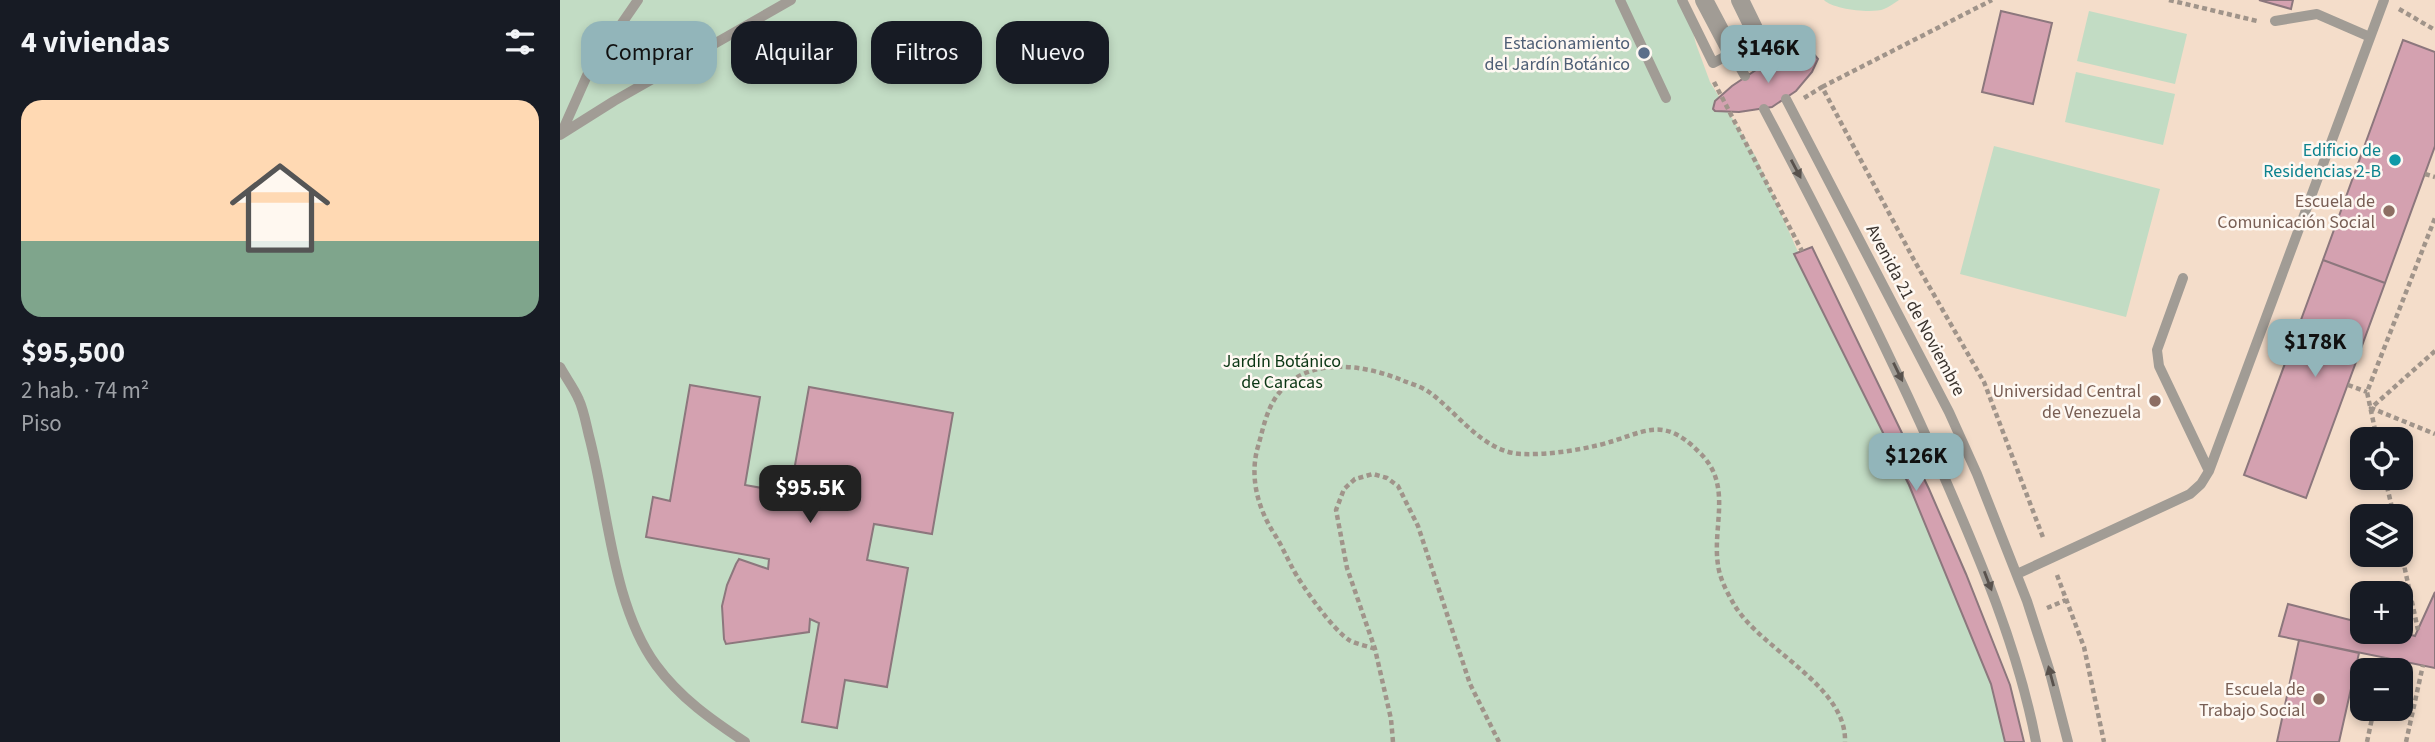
<!DOCTYPE html>
<html lang="es">
<head>
<meta charset="utf-8">
<style>
	body { margin:0; font-family:"Source Sans 3",sans-serif; background:#242831; color:#f1f3f6; height:100vh; display:flex; flex-direction:column; font-size:26px; white-space:nowrap }
	* { box-sizing:border-box; margin:0 }
	p { font-size:23px; color:#9ea1a6 }
	.icon { flex:none; width:38px; height:38px; fill:none; stroke:currentColor; stroke-width:2; stroke-linecap:round; stroke-linejoin:round }
	.map { position:relative; flex:1; overflow:hidden }
	.details { display:flex; flex-direction:column; background:#171b24; width:560px }
	.details>* { flex:none }
	.banner { position:absolute; left:21px; top:21px; width:665px; height:63px; display:flex; gap:14px }
	.controls { position:absolute; left:1790px; top:427px; display:grid; gap:14px }
	.controls a { display:grid; place-items:center; width:63px; height:63px; border-radius:14px; background:#171b24; box-shadow:0 4px 10px #0003; font-size:35px }
	.price { position:absolute; translate:-50% -60px; padding:0 16px; border-radius:14px; background:#92b5ba; color:#111; font-size:23px; line-height:46px; filter:drop-shadow(0 2px 4px #0008) }
	.price::after { content:''; position:absolute; left:50%; top:42px; width:21px; height:16px; margin-left:-10px; background:inherit; clip-path:polygon(0 0,100% 0,50% 100%) }
	.price.selected { background:#222; color:#fff }
	ul { padding:0; list-style:none }
	li { display:grid; align-content:center; gap:14px; height:371px; padding:0 21px }
	li+li { border-top:2px solid #363941 }
	li span { display:grid; place-items:center; height:217px; border-radius:21px; color:#555 }
	li>.icon { margin-inline-start:auto }
	span .icon { width:126px; height:126px; fill:#fffc; stroke-width:1 }
	li b { font-size:30px }
	h2 { display:flex; justify-content:space-between; align-items:center; height:84px; padding:0 21px; font-size:30px }
	.chip { padding:0 24px; border-radius:21px; background:#171b24; box-shadow:0 4px 10px #0003; font-size:24px; line-height:63px }
	.chip.selected { background:#92b5ba; color:#111 }
	main { display:flex; flex:1; min-height:0 }
	.map>svg:first-child { display:block }
	.built { fill:#f4ddca; fill-rule:evenodd }
	.green { fill:#c2dcc4 }
	.building { fill:#d4a1b0; stroke:#8c777d; stroke-width:2 }
	.lines { fill:none; stroke-linecap:round; stroke-linejoin:round }
	.path { stroke:#a0948a; stroke-width:4.5; stroke-dasharray:5 3.5; stroke-linecap:butt }
	.service { stroke:#a19c95; stroke-width:10 }
	.minor { stroke:#a19c95; stroke-width:18 }
	.oneway { fill:#59524d }
	.service-dot { fill:#5c6f8a; stroke:#fef8f2; stroke-width:2.5 }
	.culture-dot { fill:#0f9aa8; stroke:#fef8f2; stroke-width:2.5 }
	.education-dot { fill:#8d6e63; stroke:#fef8f2; stroke-width:2.5 }
	.labels { text-anchor:middle; stroke-width:5; stroke-linejoin:round; paint-order:stroke }
	.service-label { font-size:18px; fill:#4e5e75; stroke:#fef8f2; text-anchor:end }
	.culture-label { font-size:18px; fill:#0d838f; stroke:#fef8f2; text-anchor:end }
	.education-label { font-size:18px; fill:#785e54; stroke:#fef8f2; text-anchor:end }
	.street-label { font-size:18px; fill:#3a332e; stroke:#fef8f2 }
	.park-label { font-size:18px; fill:#0b3614; stroke:#fef8f2 }
</style>
</head>
<body>
<main>
<section class="details">
<h2>4 viviendas<svg class="icon" aria-label="filters" viewBox="0 0 24 24"><path d="M4 7h16M4 17h16"/><circle cx="9" cy="7" r="2"/><circle cx="15" cy="17" r="2"/></svg></h2>
<ul>
<li><span style="background:linear-gradient(#ffd9b3 65%,#7fa58c 0)"><svg class="icon" aria-label="home" viewBox="0 0 24 24"><path d="M3 11l9-7 9 7M6 9v11h12V9"/></svg></span><div><b>$95,500</b><p>2 hab. · 74 m²</p><p>Piso</p></div></li>
</ul>
</section>
<div class="map">
<svg width="1875" height="742" viewBox="0 0 1875 742">
	<rect width="100%" height="100%" fill="#f9e8da"/>
	<path class="built" d="M1111,0H1875V742H1445L1437,692ZM1802,439H1841V478H1802ZM1802,516H1841V555H1802ZM1802,593H1841V632H1802ZM1802,670H1841V709H1802Z"/>
	<path class="green" d="M0,0H1125L1136,44L1150,82L1196,157L1238,252L1299,364L1437,692L1445,742H0Z
		M1264,0H1339C1334,3 1329,7 1324,9C1312,14 1272,9 1264,0Z
		M1529,11L1627,34L1615,84L1517,61Z
		M1516,72L1615,94L1603,145L1505,122Z
		M1434,146L1600,189L1566,317L1400,274Z"/>
	<path class="building" d="M1699,0H1733L1731,9Z
		M1441,11L1492,23L1473,104L1422,92Z
		M1843,40L1875,52V146L1825,283L1763,260Z
		M1252,52L1258,59L1252,72L1236,91L1212,107L1179,112L1155,111L1153,109L1155,101L1172,86L1202,66L1220,59Z
		M1252,247L1369,489L1406,574L1450,685L1464,742H1445L1431,684L1349,485L1234,254Z
		M1763,260L1825,283L1746,498L1684,475Z
		M130,385L200,397L185,485L230,493L249,387L393,413L372,534L314,524L307,560L348,568L327,687L285,680L277,728L242,722L259,623L250,619L249,632L166,644L164,639L162,606L167,585L176,564L179,559L208,569L209,559L86,537L93,497L110,501Z
		M1875,592V668L1719,636L1728,604L1802,623V632H1840L1855,636Z
		M1739,640L1799,653L1779,742H1717Z"/>
	<g class="lines">
		<path class="path" d="M1609,0L1697,21
			M1839,9L1875,30
			M1154,82L1242,251
			M1262,87L1432,0
			M1244,98L1262,87L1354,260L1424,382L1484,540
			M1865,174L1875,177
			M1875,351L1811,408L1875,434
			M1788,385L1807,392
			M1817,439L1807,392L1875,218
			M1825,478L1834,516
			M1841,551L1858,630
			M1497,575L1524,647L1544,742
			M1487,608L1506,600
			M815,649C807,646 796,644 789,640C773,630 742,586 733,569C727,558 722,546 715,535C698,509 690,479 697,450C703,430 706,409 719,393C749,355 806,365 844,381C852,384 862,387 869,392C898,413 923,452 961,454C986,455 1014,451 1039,445C1084,434 1101,413 1140,453C1173,485 1152,526 1158,565C1160,580 1168,594 1175,606C1203,651 1287,686 1285,742
			M1824,670L1827,658
			M833,742L831,719L815,649L787,568L776,510L784,489L795,479L813,474L827,478L838,486L858,526L910,684L939,742
			M1807,742L1814,709
			M1846,742L1863,665"/>
		<path class="service" d="M1060,0L1106,98
			M1122,0L1153,63L1172,53L1185,76
			M1715,21L1757,14L1810,37
			M1199,39L1210,63
			M1226,99L1389,412L1417,474L1467,601L1489,669L1508,742
			M1204,109C1267,228 1328,348 1382,472C1420,559 1458,648 1476,742
			M1,134L29,71L78,0
			M0,135L54,101L231,0
			M1623,278L1597,350L1599,366L1649,471
			M0,367C6,378 14,388 19,400C24,411 26,424 29,436C48,507 52,605 96,665C120,698 152,720 185,742
			M1457,574L1630,494L1641,484L1649,471L1824,0"/>
		<path class="minor" d="M1144,0L1172,53L1199,39L1180,0"/>
	</g>
	<defs><path id="oneway-solid" d="M-6-.8H1V-3.2L6.5 0L1 3.2V.8H-6Z" transform="scale(1.75)"/></defs>
	<g class="oneway">
		<use href="#oneway-solid" transform="translate(1236 169) rotate(62)"/>
		<use href="#oneway-solid" transform="translate(1338 372) rotate(64)"/>
		<use href="#oneway-solid" transform="translate(1428 581) rotate(69)"/>
		<use href="#oneway-solid" transform="translate(1491 676) rotate(-105)"/>
	</g>
	<circle class="service-dot" cx="1084" cy="53" r="7"/>
	<circle class="culture-dot" cx="1835" cy="160" r="7"/>
	<g class="education-dot">
		<circle cx="1829" cy="211" r="7"/>
		<circle cx="1595" cy="401" r="7"/>
		<circle cx="1759" cy="699" r="7"/>
	</g>
	<g class="labels">
		<g class="service-label">
			<text x="1070" y="49">Estacionamiento<tspan x="1070" dy="21">del Jardín Botánico</tspan></text>
		</g>
		<g class="culture-label">
			<text x="1821" y="156">Edificio de<tspan x="1821" dy="21">Residencias 2-B</tspan></text>
		</g>
		<g class="education-label">
			<text x="1815" y="207">Escuela de<tspan x="1815" dy="21">Comunicación Social</tspan></text>
			<text x="1581" y="397">Universidad Central<tspan x="1581" dy="21">de Venezuela</tspan></text>
			<text x="1745" y="695">Escuela de<tspan x="1745" dy="21">Trabajo Social</tspan></text>
		</g>
		<g class="street-label">
			<text transform="translate(1356 310) rotate(62)" y="6">Avenida 21 de Noviembre</text>
		</g>
		<g class="park-label">
			<text x="722" y="367">Jardín Botánico<tspan x="722" dy="21">de Caracas</tspan></text>
		</g>
	</g>
</svg>
<div class="controls">
<a><svg class="icon" aria-label="locate" viewBox="0 0 24 24"><circle cx="12" cy="12" r="6"/><path d="M12 2v4M12 18v4M2 12h4M18 12h4"/></svg></a>
<a><svg class="icon" aria-label="layers" viewBox="0 0 24 24"><path d="M12 4l9 5-9 5-9-5zM3 14l9 5 9-5"/></svg></a>
<a>+</a>
<a>−</a>
</div>
<b class="price" style="left:1208px;top:85px">$146K</b>
<b class="price" style="left:1755px;top:379px">$178K</b>
<b class="price" style="left:1356px;top:493px">$126K</b>
<b class="price selected" style="left:250px;top:525px">$95.5K</b>
<div class="banner">
<a class="chip selected">Comprar</a>
<a class="chip">Alquilar</a>
<a class="chip">Filtros</a>
<a class="chip">Nuevo</a>
</div>
</div>
</main>
</body>
</html>
